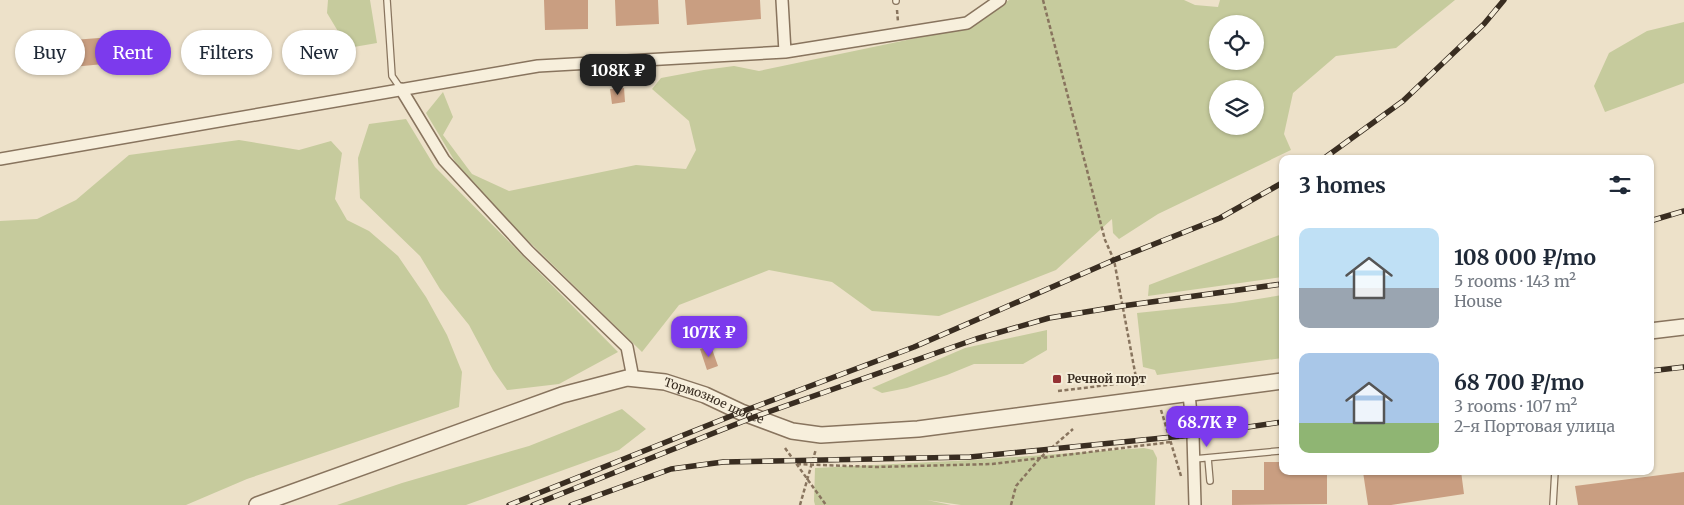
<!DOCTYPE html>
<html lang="en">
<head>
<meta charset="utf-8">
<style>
	body { margin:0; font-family:Merriweather,serif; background:#f6f6f7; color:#1f2937; height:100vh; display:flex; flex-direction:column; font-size:19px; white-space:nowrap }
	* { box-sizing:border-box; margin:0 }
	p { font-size:16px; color:#747a83 }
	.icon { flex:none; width:28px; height:28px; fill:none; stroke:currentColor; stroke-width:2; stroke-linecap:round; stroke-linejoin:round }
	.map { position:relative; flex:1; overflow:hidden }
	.details { position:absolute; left:1279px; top:155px; width:375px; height:320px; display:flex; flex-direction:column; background:#fff; border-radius:10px; box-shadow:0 1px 4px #0004 }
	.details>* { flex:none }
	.hud { position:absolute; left:15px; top:30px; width:475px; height:45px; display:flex; gap:10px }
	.controls { position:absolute; left:1209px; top:15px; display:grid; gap:10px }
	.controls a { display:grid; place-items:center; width:55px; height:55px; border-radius:50%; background:#fff; box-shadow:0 1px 4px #0004; font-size:25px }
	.price { position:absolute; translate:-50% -42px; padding:0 11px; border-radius:10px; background:#7c3aed; color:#fff; font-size:16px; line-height:32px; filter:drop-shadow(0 1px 2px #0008) }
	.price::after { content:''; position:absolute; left:50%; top:30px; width:15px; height:11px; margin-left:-8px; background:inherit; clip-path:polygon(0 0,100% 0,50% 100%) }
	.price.current { background:#222; color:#fff }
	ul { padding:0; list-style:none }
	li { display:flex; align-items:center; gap:15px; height:125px; padding:0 20px }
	li span { display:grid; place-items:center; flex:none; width:140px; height:100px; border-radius:10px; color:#555 }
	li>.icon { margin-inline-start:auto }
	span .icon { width:60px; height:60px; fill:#fffc; stroke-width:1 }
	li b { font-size:21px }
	h2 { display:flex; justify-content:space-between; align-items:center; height:60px; padding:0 20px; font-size:21px }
	.chip { padding:0 18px; border-radius:22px; background:#fff; box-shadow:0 1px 4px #0004; font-size:18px; line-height:45px }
	.chip.current { background:#7c3aed; color:#fff }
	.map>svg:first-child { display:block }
	.green { fill:#c6cb9d; fill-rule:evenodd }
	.building { fill:#c99e81 }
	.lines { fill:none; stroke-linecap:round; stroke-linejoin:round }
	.service-casing { stroke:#88745e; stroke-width:8 }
	.minor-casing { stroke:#88745e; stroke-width:14 }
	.tertiary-casing { stroke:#88745e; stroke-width:18 }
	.path { stroke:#88745e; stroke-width:2.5; stroke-dasharray:4 2.5; stroke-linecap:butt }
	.service { stroke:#f7efdc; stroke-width:5.5 }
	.minor { stroke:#f7efdc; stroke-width:11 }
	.tertiary { stroke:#f7efdc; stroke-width:15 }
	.rail-casing { stroke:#392d21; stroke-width:5.5 }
	.rail { stroke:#f4ecd8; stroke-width:4; stroke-dasharray:11; stroke-linecap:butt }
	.poi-dot { fill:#943234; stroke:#f4ecd8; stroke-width:2 }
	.labels { text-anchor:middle; stroke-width:4; stroke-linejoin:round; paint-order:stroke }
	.poi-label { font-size:12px; font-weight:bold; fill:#392d21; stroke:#f4ecd8; text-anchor:start }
	.street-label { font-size:12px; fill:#392d21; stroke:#f4ecd8 }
</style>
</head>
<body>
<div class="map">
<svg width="1684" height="505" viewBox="0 0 1684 505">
	<rect width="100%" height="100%" fill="#ede1c9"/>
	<path class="green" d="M328,0H370L377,43L348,48L327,13Z
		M1009,0H1184L1195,5L1218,7L1220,0H1455L1396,48L1336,56L1293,93L1284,134L1291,150L1158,214L1119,239L1113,233L1112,219L1056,270L939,316L872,311L832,282L769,270L679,305L642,352L466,180L426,113L443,92L453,117L443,135L472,174L509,191L636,165L686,169L696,150L689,121L652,89L661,78L704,70L734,66L759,71L969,27ZM1218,24H1255V61H1218ZM1218,89H1255V126H1218Z
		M1684,22V83L1605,112L1594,86L1609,53L1647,31Z
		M406,119L435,167L618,352L559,384L507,390L493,370L469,325L440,289L420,256L360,198L358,158L369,124Z
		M239,140L299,150L331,141L342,153L335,199L347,220L369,231L398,256L426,297L447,335L462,372L459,407L247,479L186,505H0V221L37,219L76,200L129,155Z
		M1282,234V277L1148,296L1149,285Z
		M1282,295V358L1157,375L1155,370L1143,367L1137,313L1233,303Z
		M1047,330V350L1023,364H974L947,375L907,388L882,393L872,388L965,348Z
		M622,409L646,429L619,450L466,505H337L402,483L529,446Z
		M1144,448L1153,450L1157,458L1155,505H961L927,500L951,505H815L814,501L815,468L972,460Z"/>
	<path class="building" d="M544,0H588V29L545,30Z
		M615,0H658L659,24L616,26Z
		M685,0H760L761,19L687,25Z
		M112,37L114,63L62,68L60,41Z
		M624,88L625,102L612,104L610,89Z
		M711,346L718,366L707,370L700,349Z
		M1264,462H1282V471H1327V504L1232,505V490H1264Z
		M1371,471H1461L1464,494L1391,505H1368L1363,472Z
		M1684,472V505H1578L1575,486Z"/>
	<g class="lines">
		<defs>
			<path id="service" d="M387,0L392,76L401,89
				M896,0V1
				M1208,458L1210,481
				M1194,459L1279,451
				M1553,505L1555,471"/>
			<path id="minor" d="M782,0L785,52
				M401,89L444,160L528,251L627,347L633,378
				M0,159L538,66L785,52L967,23L1000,0
				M1189,394L1193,435L1195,505"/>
			<g id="tertiary">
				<path d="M1650,331L1684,327"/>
				<path id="s1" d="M257,505L562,395L627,378L665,382L705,395L741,412L792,431L821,435L918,429L1282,381"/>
			</g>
		</defs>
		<use href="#service" class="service-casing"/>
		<use href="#minor" class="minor-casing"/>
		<use href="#tertiary" class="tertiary-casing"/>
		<path class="path" d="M1043,0L1105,240L1114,260L1137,383
			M897,10L898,22
			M1058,391L1133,382L1144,384
			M1161,410L1181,476
			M785,448L826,505
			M797,464L876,467L992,464L1171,442
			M800,505L816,449
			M1011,505L1016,486L1040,458L1073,429"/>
		<use href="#service" class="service"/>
		<use href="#minor" class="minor"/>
		<use href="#tertiary" class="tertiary"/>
		<defs>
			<path id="rail" d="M1323,159L1403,101L1484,24L1504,0
				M1650,221L1684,211
				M1650,371L1684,367
				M509,505L741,412L914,347L1114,260L1220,218L1282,183
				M533,505L754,417L976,339L1049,318L1122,306L1282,284
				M571,505L671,469L723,462L970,457L1193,435L1282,422"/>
		</defs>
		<use href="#rail" class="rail-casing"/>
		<use href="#rail" class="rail"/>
	</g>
	<rect class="poi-dot" x="1052" y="374" width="10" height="10" rx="2.5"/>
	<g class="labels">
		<g class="poi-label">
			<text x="1067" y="383">Речной порт</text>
		</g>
		<g class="street-label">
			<text dy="4" stroke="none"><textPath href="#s1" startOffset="482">Тормозное шоссе</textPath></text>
		</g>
	</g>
</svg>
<div class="controls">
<a><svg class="icon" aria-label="locate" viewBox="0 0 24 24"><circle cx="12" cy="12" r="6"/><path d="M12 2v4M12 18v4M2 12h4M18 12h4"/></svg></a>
<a><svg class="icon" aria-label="layers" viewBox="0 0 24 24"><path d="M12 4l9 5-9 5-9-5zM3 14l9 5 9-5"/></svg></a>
</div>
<b class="price current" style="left:618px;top:96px">108K ₽</b>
<b class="price" style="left:709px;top:358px">107K ₽</b>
<b class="price" style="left:1207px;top:448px">68.7K ₽</b>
<div class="hud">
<a class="chip">Buy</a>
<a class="chip current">Rent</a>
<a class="chip">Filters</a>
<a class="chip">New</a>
</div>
<section class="details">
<h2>3 homes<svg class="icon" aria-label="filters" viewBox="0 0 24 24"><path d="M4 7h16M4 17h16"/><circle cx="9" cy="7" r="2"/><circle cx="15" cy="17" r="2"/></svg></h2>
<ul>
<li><span style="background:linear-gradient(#bfe0f5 60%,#9aa5b1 0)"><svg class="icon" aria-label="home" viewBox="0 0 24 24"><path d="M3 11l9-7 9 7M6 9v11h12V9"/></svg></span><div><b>108 000 ₽/mo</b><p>5 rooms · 143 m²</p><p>House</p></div></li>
<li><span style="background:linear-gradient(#a9c7e8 70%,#8fb573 0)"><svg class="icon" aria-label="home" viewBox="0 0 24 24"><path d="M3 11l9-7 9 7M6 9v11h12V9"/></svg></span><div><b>68 700 ₽/mo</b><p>3 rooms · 107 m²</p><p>2-я Портовая улица</p></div></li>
</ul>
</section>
</div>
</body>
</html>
